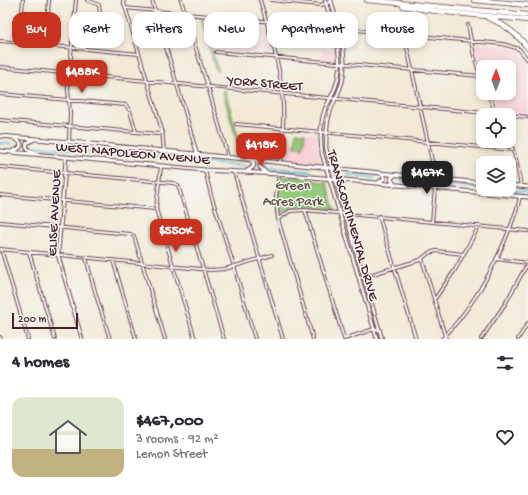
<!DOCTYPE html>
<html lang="en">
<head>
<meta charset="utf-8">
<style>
	body { margin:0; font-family:"Gochi Hand",sans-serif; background:#f2f2f3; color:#2b2b33; height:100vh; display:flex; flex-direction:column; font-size:15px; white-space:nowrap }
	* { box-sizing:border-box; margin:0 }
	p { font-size:13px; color:#7c7c81 }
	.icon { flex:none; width:22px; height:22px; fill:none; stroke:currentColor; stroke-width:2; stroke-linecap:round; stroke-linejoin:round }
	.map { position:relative; height:339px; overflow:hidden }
	.details { display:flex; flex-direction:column; background:#fff; flex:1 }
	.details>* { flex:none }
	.guide { position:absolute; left:12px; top:12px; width:504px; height:36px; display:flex; gap:8px }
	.needle { width:26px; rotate:1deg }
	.tools { position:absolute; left:476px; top:60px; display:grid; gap:8px }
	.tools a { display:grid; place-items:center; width:40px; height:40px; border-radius:8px; background:#fff; box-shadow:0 2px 6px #0003; font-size:20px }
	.scale { position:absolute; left:12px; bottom:10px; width:66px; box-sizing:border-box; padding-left:4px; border:2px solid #4a1f2b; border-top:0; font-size:11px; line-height:14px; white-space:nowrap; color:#4a1f2b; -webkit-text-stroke:3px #f6f6f2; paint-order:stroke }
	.price { position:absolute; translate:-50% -34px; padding:0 9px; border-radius:8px; background:#c8321e; color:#fff; font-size:13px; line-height:26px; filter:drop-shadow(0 1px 2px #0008) }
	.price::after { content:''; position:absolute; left:50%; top:24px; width:12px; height:9px; margin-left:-6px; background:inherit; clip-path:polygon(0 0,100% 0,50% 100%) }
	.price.selected { background:#222; color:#fff }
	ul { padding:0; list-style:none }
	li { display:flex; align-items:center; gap:12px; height:100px; padding:0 12px }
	li span { display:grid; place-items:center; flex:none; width:112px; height:80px; border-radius:12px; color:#555 }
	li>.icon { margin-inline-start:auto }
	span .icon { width:48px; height:48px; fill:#fffc; stroke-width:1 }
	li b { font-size:17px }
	h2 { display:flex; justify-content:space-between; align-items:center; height:48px; padding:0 12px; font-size:17px }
	.chip { padding:0 14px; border-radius:12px; background:#fff; box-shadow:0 2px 6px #0003; font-size:14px; line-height:36px }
	.chip.selected { background:#c8321e; color:#fff }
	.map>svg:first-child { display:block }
	.built { fill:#f7cfd4 }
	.green { fill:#94ca7c; stroke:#6f7454 }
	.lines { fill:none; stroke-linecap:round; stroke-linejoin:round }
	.canal { stroke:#52b6d1; stroke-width:2.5 }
	.minor-casing { stroke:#633d45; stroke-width:4 }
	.tertiary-casing { stroke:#633d45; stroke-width:4.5 }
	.secondary-casing { stroke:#633d45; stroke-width:5 }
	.motorway-casing { stroke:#633d45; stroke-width:6 }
	.minor { stroke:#fff; stroke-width:2 }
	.tertiary { stroke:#fff; stroke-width:2.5 }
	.secondary { stroke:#fff; stroke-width:3 }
	.motorway { stroke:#fff; stroke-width:4.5 }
	.labels { text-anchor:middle; stroke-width:3; stroke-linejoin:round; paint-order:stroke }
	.street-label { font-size:14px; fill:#4a1f2b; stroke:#f6f6f2 }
	.park-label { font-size:14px; fill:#605243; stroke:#f6f6f2 }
</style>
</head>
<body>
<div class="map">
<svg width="528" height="339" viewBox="0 0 528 339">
	<rect width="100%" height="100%" fill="#f6f6f2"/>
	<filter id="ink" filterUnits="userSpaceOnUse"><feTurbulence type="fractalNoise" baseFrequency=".025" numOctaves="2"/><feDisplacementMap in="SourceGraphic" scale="8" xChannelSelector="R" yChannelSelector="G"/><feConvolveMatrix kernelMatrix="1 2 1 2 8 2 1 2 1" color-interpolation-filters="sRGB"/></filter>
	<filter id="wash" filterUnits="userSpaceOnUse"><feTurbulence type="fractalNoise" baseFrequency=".012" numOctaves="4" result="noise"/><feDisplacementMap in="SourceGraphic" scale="16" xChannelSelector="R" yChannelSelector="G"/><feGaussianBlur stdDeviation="0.9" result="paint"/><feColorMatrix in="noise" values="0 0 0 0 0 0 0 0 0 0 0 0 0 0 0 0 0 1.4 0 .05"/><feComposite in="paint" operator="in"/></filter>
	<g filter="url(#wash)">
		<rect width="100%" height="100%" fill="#f2ead7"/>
		<path class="built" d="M203,18L264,23L273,55L212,49Z
			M473,43L510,47L518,50L525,58L528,62V115L499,112L489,93H509V67H483V78Z
			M323,49L336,51L337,61L322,59Z
			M305,133L317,134L318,145L321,163L319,165L283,161L284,141L295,142V147L303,148Z
			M241,142L279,146L278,160L244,156Z"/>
		<path class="green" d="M200,17L203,18L218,70L216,71Z
			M222,90H225L244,156L241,155Z
			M296,132L305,133L303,148L295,147Z
			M281,176L302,178L327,183L335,210C323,209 309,206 296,207C289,208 285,213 278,213L277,194Z"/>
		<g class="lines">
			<path class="canal" d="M0,143L12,144
				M34,146L244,166
				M270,168L311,172
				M348,175L374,178
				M401,180L483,188
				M497,189L528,192"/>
		</g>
	</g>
	<g filter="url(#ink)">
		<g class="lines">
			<defs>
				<path id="minor" d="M87,0L99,5L101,22
					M123,0L162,130L164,151
					M152,0L186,115L197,154
					M181,0L208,87L227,153L226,157
					M260,0C269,30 279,61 282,92C285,115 282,139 280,162
					M271,0L321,5L331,2
					M125,8L503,44L519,49L528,60
					M468,25L474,56L483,84
					M404,34L436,179
					M0,41L139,54
					M19,43L23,0
					M45,46L49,0
					M216,52L480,76
					M0,67L528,117
					M487,93L497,114
					M0,94L126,105L130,111L136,132
					M0,120L158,134L163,132
					M236,124L513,150
					M509,140L516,159L521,186
					M69,142L70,112L68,89L76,0
					M161,166L156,209L195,339
					M0,167L173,183L178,185L224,339
					M205,170L211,195L234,266L255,339
					M234,172L283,339
					M279,174L276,196L278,219L313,339
					M0,195L156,209
					M305,210L344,339
					M379,216L416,339
					M278,219L290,211L305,210L528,231
					M0,222L130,234L134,236L165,339
					M432,222L435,189
					M0,249L210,270L225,269L272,255
					M1,249L28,339
					M29,252L55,339
					M86,258L96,295L110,339
					M422,259L446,339
					M496,259L528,263
					M113,260L136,339
					M359,278L420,260L429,253L436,251L464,254
					M434,300L455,270L479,226
					M0,337L1,339
					M344,339L374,329L380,330
					M442,339C473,307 496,265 512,223C515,214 519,205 520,196
					M481,339L505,304L528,263
					M518,339L528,323"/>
				<path id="tertiary" d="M325,0C332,25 343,51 338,78C336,89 330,99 325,109C320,123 320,139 322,154L377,339
					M331,0C337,26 348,51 343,78C341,90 334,100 330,112C326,124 326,136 326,148L382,339
					M66,157L58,255L82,339"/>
				<path id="secondary" d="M0,136C161,149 322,168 483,183
					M33,140L27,143C25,149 29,151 34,153
					M0,151L205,170L279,174L528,197
					M13,151L18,149L21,146L20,142L14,138
					M264,162L261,164L260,167L266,173
					M247,171L252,168L254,165L253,162L250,160
					M395,175L392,177L391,179L393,183L396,185
					M379,182L384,179V176L382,174
					M509,185L528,187"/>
				<path id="motorway" d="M367,0L528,15
					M474,0L528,5
					M403,6L435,11L528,20
					M488,18C505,24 517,34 528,48"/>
			</defs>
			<use href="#minor" class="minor-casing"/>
			<use href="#tertiary" class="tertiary-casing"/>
			<use href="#secondary" class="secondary-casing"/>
			<use href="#motorway" class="motorway-casing"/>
			<use href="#minor" class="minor"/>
			<use href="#tertiary" class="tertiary"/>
			<use href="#secondary" class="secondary"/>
			<use href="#motorway" class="motorway"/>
		</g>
	</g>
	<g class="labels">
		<g class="street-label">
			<text transform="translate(265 82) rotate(5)" y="5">YORK STREET</text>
			<text transform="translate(133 152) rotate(5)" y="5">WEST NAPOLEON AVENUE</text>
			<text transform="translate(53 213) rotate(-87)" y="5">ELISE AVENUE</text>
			<text transform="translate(354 225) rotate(74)" y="5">TRANSCONTINENTAL DRIVE</text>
		</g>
		<g class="park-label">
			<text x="293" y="189">Green<tspan x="293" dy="16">Acres Park</tspan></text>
		</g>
	</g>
</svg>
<div class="tools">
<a><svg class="needle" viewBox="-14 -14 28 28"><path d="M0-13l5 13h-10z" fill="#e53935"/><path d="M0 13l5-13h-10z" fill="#7c7c81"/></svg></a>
<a><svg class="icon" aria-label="locate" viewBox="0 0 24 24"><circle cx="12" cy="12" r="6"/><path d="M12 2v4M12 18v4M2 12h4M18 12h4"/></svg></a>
<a><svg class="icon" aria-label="layers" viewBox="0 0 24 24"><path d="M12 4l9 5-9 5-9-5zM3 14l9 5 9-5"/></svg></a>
</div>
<div class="scale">200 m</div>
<b class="price" style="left:82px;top:94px">$488K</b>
<b class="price" style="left:261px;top:167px">$418K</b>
<b class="price selected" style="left:427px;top:195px">$467K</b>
<b class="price" style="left:176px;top:253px">$550K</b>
<div class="guide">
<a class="chip selected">Buy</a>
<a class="chip">Rent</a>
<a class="chip">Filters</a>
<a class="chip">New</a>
<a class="chip">Apartment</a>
<a class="chip">House</a>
</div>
</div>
<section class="details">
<h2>4 homes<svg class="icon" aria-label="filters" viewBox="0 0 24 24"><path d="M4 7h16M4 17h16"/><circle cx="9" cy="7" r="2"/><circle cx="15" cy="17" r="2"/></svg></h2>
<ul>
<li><span style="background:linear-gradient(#dfe7d0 65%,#c2b280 0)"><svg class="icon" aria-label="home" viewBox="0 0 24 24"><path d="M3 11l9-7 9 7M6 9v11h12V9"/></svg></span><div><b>$467,000</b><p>3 rooms · 92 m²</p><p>Lemon Street</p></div><svg class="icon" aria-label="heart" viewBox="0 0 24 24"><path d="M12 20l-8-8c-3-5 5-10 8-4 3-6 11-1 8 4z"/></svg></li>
</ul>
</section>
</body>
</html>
